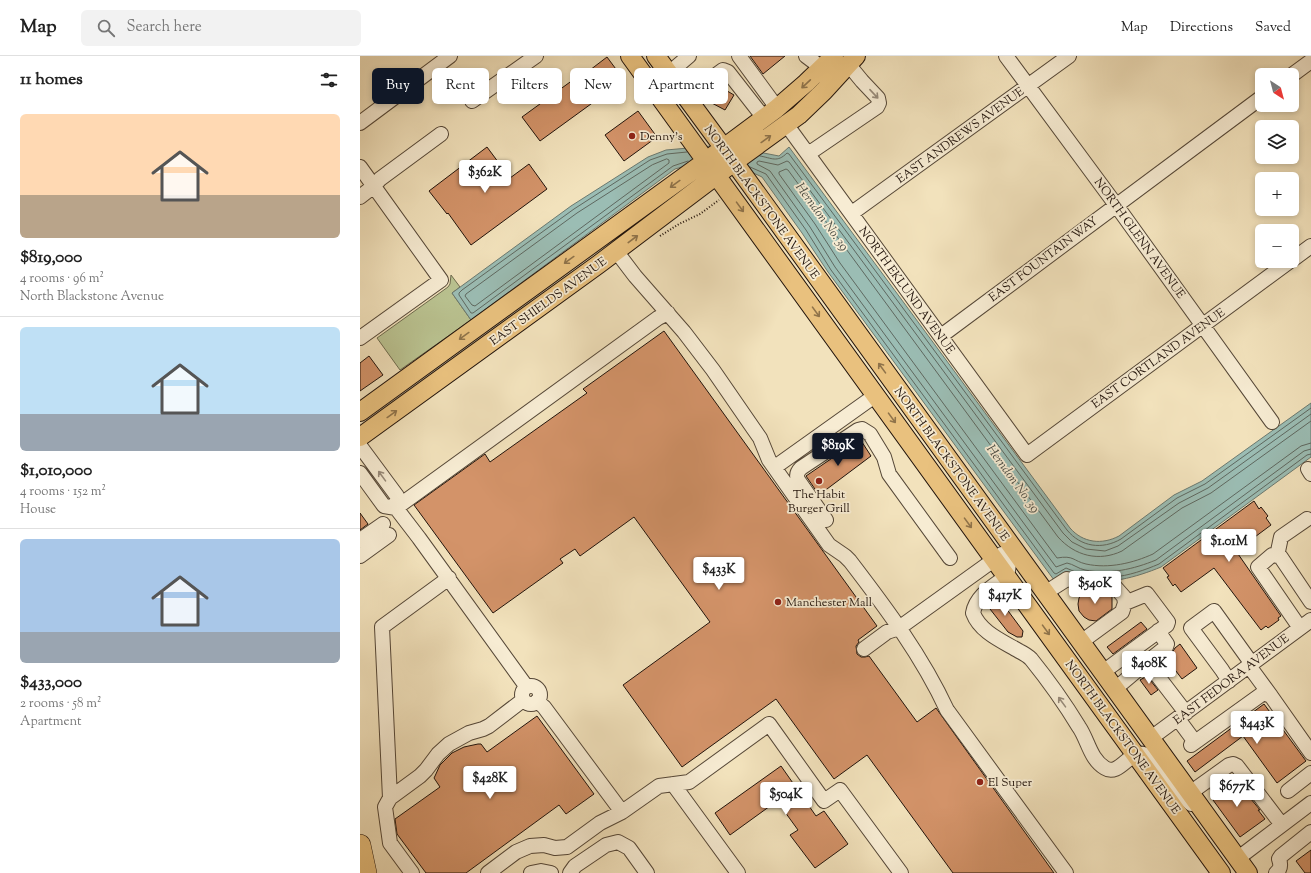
<!DOCTYPE html>
<html lang="en">
<head>
<meta charset="utf-8">
<style>
	body { margin:0; font-family:"Sorts Mill Goudy",serif; background:#f2f2f2; color:#222; height:100vh; display:flex; flex-direction:column; font-size:15px; white-space:nowrap }
	* { box-sizing:border-box; margin:0 }
	p { font-size:13px; color:#767676 }
	.icon { flex:none; width:22px; height:22px; fill:none; stroke:currentColor; stroke-width:2; stroke-linecap:round; stroke-linejoin:round }
	.map { position:relative; flex:1; overflow:hidden }
	.drawer { display:flex; flex-direction:column; background:#fff; width:360px }
	.drawer>* { flex:none }
	.top-card { position:absolute; left:12px; top:12px; width:380px; height:36px; display:flex; gap:8px }
	.needle { width:26px; rotate:144deg }
	.tools { position:absolute; left:895px; top:12px; display:grid; gap:8px }
	.tools a { display:grid; place-items:center; width:44px; height:44px; border-radius:6px; background:#fff; box-shadow:0 2px 6px #0003; font-size:20px }
	.price { position:absolute; translate:-50% -34px; padding:0 9px; border-radius:4px; background:#fff; color:#222; font-size:13px; line-height:26px; filter:drop-shadow(0 1px 2px #0008) }
	.price::after { content:''; position:absolute; left:50%; top:24px; width:12px; height:9px; margin-left:-6px; background:inherit; clip-path:polygon(0 0,100% 0,50% 100%) }
	.price.active { background:#111827; color:#fff }
	ul { padding:0; list-style:none }
	li { display:grid; align-content:center; gap:8px; height:212px; padding:0 20px }
	li+li { border-top:1px solid #e0e0e0 }
	li span { display:grid; place-items:center; height:124px; border-radius:6px; color:#555 }
	li>.icon { margin-inline-start:auto }
	span .icon { width:72px; height:72px; fill:#fffc; stroke-width:1 }
	li b { font-size:17px }
	h2 { display:flex; justify-content:space-between; align-items:center; height:48px; padding:0 20px; font-size:17px }
	.chip { padding:0 14px; border-radius:6px; background:#fff; box-shadow:0 2px 6px #0003; font-size:14px; line-height:36px }
	.chip.active { background:#111827; color:#fff }
	header { display:flex; align-items:center; gap:24px; box-sizing:border-box; height:56px; padding:0 20px; background:#fff; border-bottom:1px solid #e0e0e0 }
	header strong { font-size:19px }
	nav { display:flex; gap:22px; margin-inline-start:auto; font-size:14px }
	.search { width:280px; height:36px; background:#f2f2f2; display:flex; align-items:center; gap:10px; box-sizing:border-box; padding:0 14px; border-radius:6px; color:#767676; font-size:15px }
	main { display:flex; flex:1; min-height:0 }
	.map>svg:first-child { display:block }
	.green { fill:#bac391; stroke:#6e6b4e }
	.water { fill:#9bbdb4; stroke:#6a7970 }
	.lines { fill:none; stroke-linecap:round; stroke-linejoin:round }
	.shore { stroke:#5e6860; stroke-width:1 }
	.building { fill:#d39369; stroke:#21130b }
	.minor-casing { stroke:#554737; stroke-width:16 }
	.major-casing { stroke:#21130b; stroke-width:20 }
	.highway-casing { stroke:#21130b; stroke-width:22 }
	.path { stroke:#21130b; stroke-width:2; stroke-dasharray:1 2; stroke-linecap:butt }
	.minor { stroke:#f7ecd3; stroke-width:14 }
	.major { stroke:#e9c17e; stroke-width:18 }
	.highway { stroke:#e9c17e; stroke-width:21 }
	.oneway { stroke:#8f734a }
	.oneway2 { stroke:#978a79 }
	.poi-dot { fill:#8f2418; stroke:#f7ecd3; stroke-width:1.5 }
	.labels { text-anchor:middle; stroke-width:3.5; stroke-linejoin:round; paint-order:stroke }
	.street-label { font-size:12px; fill:#21130b; stroke:#f7ecd3 }
	.poi-label { font-size:12px; fill:#21130b; stroke:#f7ecd3; text-anchor:start }
	.water-label { font-size:13px; font-style:italic; fill:#4c4e46; stroke:#f7ecd3 }
</style>
</head>
<body>
<header>
<strong>Map</strong>
<div class="search"><svg class="icon" aria-label="search" viewBox="0 0 24 24"><circle cx="10" cy="10" r="6"/><path d="M15 15l6 6"/></svg>Search here</div>
<nav><a>Map</a><a>Directions</a><a>Saved</a></nav>
</header>
<main>
<section class="drawer">
<h2>11 homes<svg class="icon" aria-label="filters" viewBox="0 0 24 24"><path d="M4 7h16M4 17h16"/><circle cx="9" cy="7" r="2"/><circle cx="15" cy="17" r="2"/></svg></h2>
<ul>
<li><span style="background:linear-gradient(#ffd9b3 65%,#b9a48a 0)"><svg class="icon" aria-label="home" viewBox="0 0 24 24"><path d="M3 11l9-7 9 7M6 9v11h12V9"/></svg></span><div><b>$819,000</b><p>4 rooms · 96 m²</p><p>North Blackstone Avenue</p></div></li>
<li><span style="background:linear-gradient(#bfe0f5 70%,#9aa5b1 0)"><svg class="icon" aria-label="home" viewBox="0 0 24 24"><path d="M3 11l9-7 9 7M6 9v11h12V9"/></svg></span><div><b>$1,010,000</b><p>4 rooms · 152 m²</p><p>House</p></div></li>
<li><span style="background:linear-gradient(#a9c7e8 75%,#9aa5b1 0)"><svg class="icon" aria-label="home" viewBox="0 0 24 24"><path d="M3 11l9-7 9 7M6 9v11h12V9"/></svg></span><div><b>$433,000</b><p>2 rooms · 58 m²</p><p>Apartment</p></div></li>
</ul>
</section>
<div class="map">
<svg width="951" height="817" viewBox="0 0 951 817">
	<rect width="100%" height="100%" fill="#f2e2bc"/>
	<filter id="stains"><feTurbulence type="fractalNoise" baseFrequency=".005" numOctaves="4"/><feColorMatrix values="0 0 0 0 .2 0 0 0 0 .09 0 0 0 0 .02 0 0 0 .5 -.17"/></filter>
	<radialGradient id="worn" r=".72"><stop offset=".6" stop-color="#630" stop-opacity="0"/><stop offset="1" stop-color="#630" stop-opacity=".3"/></radialGradient>
	<path class="green" d="M91,219L100,231L92,237L111,264L40,314L17,282L88,231L90,228Z"/>
	<path class="water" d="M362,89L419,100L429,91L710,472C723,487 742,489 759,480L814,439L842,425L951,347V401L801,511C777,521 746,530 720,523C715,521 710,518 706,516L694,524L468,216L442,177L402,121L385,113L329,109L315,113L111,264L92,237L211,150L288,101L306,94Z"/>
	<g class="lines">
		<path class="shore" d="M327,96L307,98L290,104L214,153L102,234L99,237V239L111,257H113L313,110L328,105
			M400,100C412,102 417,107 427,97L429,98L707,474C721,491 742,494 761,483L817,442L845,428L951,352
			M307,103L309,104V107L115,250L112,249L105,240L106,238L217,157L292,109Z
			M390,111L406,118L446,174L471,214L694,517L696,518L706,512L718,517
			M951,358L848,432L819,447L758,490L745,495L726,493L712,486L703,477L429,106L427,105L418,109L399,105L397,106V108L410,115L450,171L475,211L696,511L707,507C713,508 719,513 725,514C749,519 774,513 796,504L944,395L951,393
			M951,365L851,437L822,452L762,495C739,506 715,500 698,481L428,114L426,113L419,116V118L455,168L480,207L697,502C714,499 713,505 726,508C749,513 773,507 793,498L941,390L951,387
			M753,521C768,520 785,514 799,508L947,399L951,398"/>
	</g>
	<path class="building" d="M390,0H425L403,18Z
		M247,1L264,24L180,85L162,61L228,13L230,14Z
		M357,29L374,39L365,54L348,45Z
		M278,55L297,81L264,105L245,79Z
		M127,91L150,122L169,108L187,133L111,189L88,157L87,158L69,135Z
		M304,275L517,570L498,584L499,586L496,590L497,598L501,601H505L509,600L557,666L576,652L694,817H593L507,699L474,723L416,643L322,711L263,629L350,566L274,461L220,500L215,493L200,503L203,507L133,557L54,449L125,398L130,406L227,337L223,333Z
		M9,300L23,319L0,335V307Z
		M500,383L511,400L459,439L446,420Z
		M894,445L899,453L901,451L908,460L906,462L911,469L876,495L921,560L918,562L919,564L908,572L906,570L901,574L854,512L821,536L815,528L813,530L807,521L809,520L803,512Z
		M0,457L8,468L0,474Z
		M724,535L747,536L752,541V553L736,565L729,564L724,561L719,555L718,548L719,542Z
		M633,541H636L640,544L663,575L662,581H657L648,576L630,553L628,546Z
		M781,566L787,573L753,598L747,591Z
		M820,588L837,612L822,623L806,602L812,597L815,592Z
		M787,620L798,634L791,639L780,624Z
		M904,648L946,705L917,727L883,680L835,716L827,705Z
		M177,660L234,738L206,758L199,749L106,817H66L37,778L35,763L80,731L74,722L75,720L80,709L92,697L104,691L118,688H121L127,696Z
		M421,710L456,760L464,755L488,788L455,812L430,779L438,774L417,745L370,779L355,757Z
		M861,725L867,733L877,726L900,754H898L905,763L880,781L853,744L856,742L850,733Z
		M951,794V817H945L936,805Z"/>
	<g class="lines">
		<defs>
			<path id="minor" d="M379,0L417,52
				M446,0L462,12
				M646,0L756,149L912,366
				M309,17L329,0
				M932,19L951,5
				M326,41L363,14L368,16L404,62
				M112,45L176,0
				M0,67L90,0
				M426,68L667,399L930,205
				M448,98L517,51L519,47L518,42L502,25L488,8
				M0,111L81,224L0,282
				M0,141L14,130L20,123L81,78
				M492,157L709,0
				M256,195L275,220L324,276L353,314L393,372L400,382L409,404L469,489L485,500L490,505C526,552 562,600 587,654L706,817
				M932,204L951,190
				M581,280L902,41
				M0,390L37,440L36,452
				M415,411L516,339
				M948,413L951,418
				M0,417L24,450L36,452L59,482L166,630
				M36,452L298,262L308,257
				M466,464L438,424C436,419 437,416 441,412L498,374L502,373L510,378L524,401L529,418L590,502
				M0,484L23,468
				M652,491L647,520C634,530 616,539 613,557C620,576 642,585 659,595C663,597 668,600 671,603C688,624 705,648 719,671C728,684 730,703 745,712C761,722 771,687 790,701L817,734L831,748
				M0,500L29,479
				M917,500L921,481L947,463
				M685,537L707,523L731,528H750L756,532L764,541L765,547L762,556L721,586
				M940,572L898,511L912,499L920,500L951,546
				M504,593L527,576L539,572L642,498
				M787,606L806,591L807,588L798,575
				M889,610L911,640
				M743,616L807,569L808,566L787,538L765,547
				M869,625L862,614L831,572L854,555L892,608
				M162 639a9 9 0 1 1 18 0a9 9 0 1 1-18 0Z
				M755,633L787,606L826,657
				M818,663L835,686
				M791,682L951,564
				M831,689L902,638H906L911,640L951,697
				M313,728L378,817
				M928,735L951,717
				M830,737L869,709L873,708L877,710L922,769
				M30,742L60,720L66,714L78,698L89,688L109,677L123,673L129,670L163,644
				M262,756L299,730L329,726L409,668L464,745L480,734L541,817
				M877,803L951,747
				M52,817L30,787L25,751L30,742L22,571L89,522
				M128,817L156,796L170,790L184,789L195,792L207,791L240,767L262,756L184,651L177,645
				M171,817L181,815L191,817
				M210,817L215,810L246,789L258,786L269,792L287,817
				M916,817C921,813 921,809 919,803L921,800L951,776"/>
			<path id="major" d="M270,0L861,817
				M296,0L374,106L888,817
				M0,356L346,105L416,53L446,27L474,0
				M0,381L239,208L374,106L439,59L464,35L496,0"/>
			<path id="highway" d="M0,789L6,817"/>
		</defs>
		<use href="#minor" class="minor-casing"/>
		<use href="#major" class="major-casing"/>
		<use href="#highway" class="highway-casing"/>
		<path class="path" d="M300,180L319,168L340,158L359,144"/>
		<use href="#minor" class="minor"/>
		<use href="#major" class="major"/>
		<use href="#highway" class="highway"/>
	</g>
	<defs><path id="oneway-shaft" d="M-6 0H5M1.5-3L5.5 0L1.5 3" fill="none" stroke-width="1.6" stroke-linecap="round" stroke-linejoin="round"/></defs>
	<g class="oneway">
		<use href="#oneway-shaft" transform="translate(446 28) rotate(137)"/>
		<use href="#oneway-shaft" transform="translate(406 83) rotate(-36)"/>
		<use href="#oneway-shaft" transform="translate(315 128) rotate(144)"/>
		<use href="#oneway-shaft" transform="translate(380 151) rotate(54)"/>
		<use href="#oneway-shaft" transform="translate(273 183) rotate(-37)"/>
		<use href="#oneway-shaft" transform="translate(209 204) rotate(144)"/>
		<use href="#oneway-shaft" transform="translate(456 256) rotate(54)"/>
		<use href="#oneway-shaft" transform="translate(104 280) rotate(144)"/>
		<use href="#oneway-shaft" transform="translate(522 312) rotate(-126)"/>
		<use href="#oneway-shaft" transform="translate(32 358) rotate(-36)"/>
		<use href="#oneway-shaft" transform="translate(532 362) rotate(54)"/>
		<use href="#oneway-shaft" transform="translate(608 467) rotate(54)"/>
		<use href="#oneway-shaft" transform="translate(686 574) rotate(54)"/>
	</g>
	<g class="oneway2">
		<use href="#oneway-shaft" transform="translate(514 38) rotate(47)"/>
		<use href="#oneway-shaft" transform="translate(22 420) rotate(-126)"/>
		<use href="#oneway-shaft" transform="translate(702 646) rotate(-126)"/>
	</g>
	<g class="poi-dot">
		<circle cx="272" cy="80" r="4"/>
		<circle cx="459" cy="425" r="4"/>
		<circle cx="418" cy="546" r="4"/>
		<circle cx="620" cy="726" r="4"/>
	</g>
	<g class="labels">
		<g class="street-label">
			<text transform="translate(600 79) rotate(-36)" y="4">EAST ANDREWS AVENUE</text>
			<text transform="translate(402 146) rotate(54)" y="4">NORTH BLACKSTONE AVENUE</text>
			<text transform="translate(780 182) rotate(54)" y="4">NORTH GLENN AVENUE</text>
			<text transform="translate(683 203) rotate(-37)" y="4">EAST FOUNTAIN WAY</text>
			<text transform="translate(547 234) rotate(54)" y="4">NORTH EKLUND AVENUE</text>
			<text transform="translate(188 245) rotate(-36)" y="4">EAST SHIELDS AVENUE</text>
			<text transform="translate(798 302) rotate(-36)" y="4">EAST CORTLAND AVENUE</text>
			<text transform="translate(592 408) rotate(54)" y="4">NORTH BLACKSTONE AVENUE</text>
			<text transform="translate(871 623) rotate(-37)" y="4">EAST FEDORA AVENUE</text>
			<text transform="translate(763 681) rotate(54)" y="4">NORTH BLACKSTONE AVENUE</text>
		</g>
		<g class="poi-label">
			<text x="280" y="84">Denny's</text>
			<text x="459" y="442" text-anchor="middle">The Habit<tspan x="459" dy="14">Burger Grill</tspan></text>
			<text x="426" y="550">Manchester Mall</text>
			<text x="628" y="730">El Super</text>
		</g>
		<g class="water-label">
			<text transform="translate(463 160) rotate(54)" y="5">Herndon No. 39</text>
			<text transform="translate(654 422) rotate(54)" y="5">Herndon No. 39</text>
		</g>
	</g>
	<rect width="100%" height="100%" filter="url(#stains)"/>
	<rect width="100%" height="100%" fill="url(#worn)"/>
</svg>
<div class="tools">
<a><svg class="needle" viewBox="-14 -14 28 28"><path d="M0-13l5 13h-10z" fill="#e53935"/><path d="M0 13l5-13h-10z" fill="#767676"/></svg></a>
<a><svg class="icon" aria-label="layers" viewBox="0 0 24 24"><path d="M12 4l9 5-9 5-9-5zM3 14l9 5 9-5"/></svg></a>
<a>+</a>
<a>−</a>
</div>
<b class="price" style="left:125px;top:138px">$362K</b>
<b class="price active" style="left:478px;top:411px">$819K</b>
<b class="price" style="left:869px;top:507px">$1.01M</b>
<b class="price" style="left:359px;top:535px">$433K</b>
<b class="price" style="left:735px;top:549px">$540K</b>
<b class="price" style="left:645px;top:561px">$417K</b>
<b class="price" style="left:789px;top:629px">$408K</b>
<b class="price" style="left:897px;top:689px">$443K</b>
<b class="price" style="left:130px;top:744px">$428K</b>
<b class="price" style="left:877px;top:752px">$677K</b>
<b class="price" style="left:426px;top:760px">$504K</b>
<div class="top-card">
<a class="chip active">Buy</a>
<a class="chip">Rent</a>
<a class="chip">Filters</a>
<a class="chip">New</a>
<a class="chip">Apartment</a>
</div>
</div>
</main>
</body>
</html>
